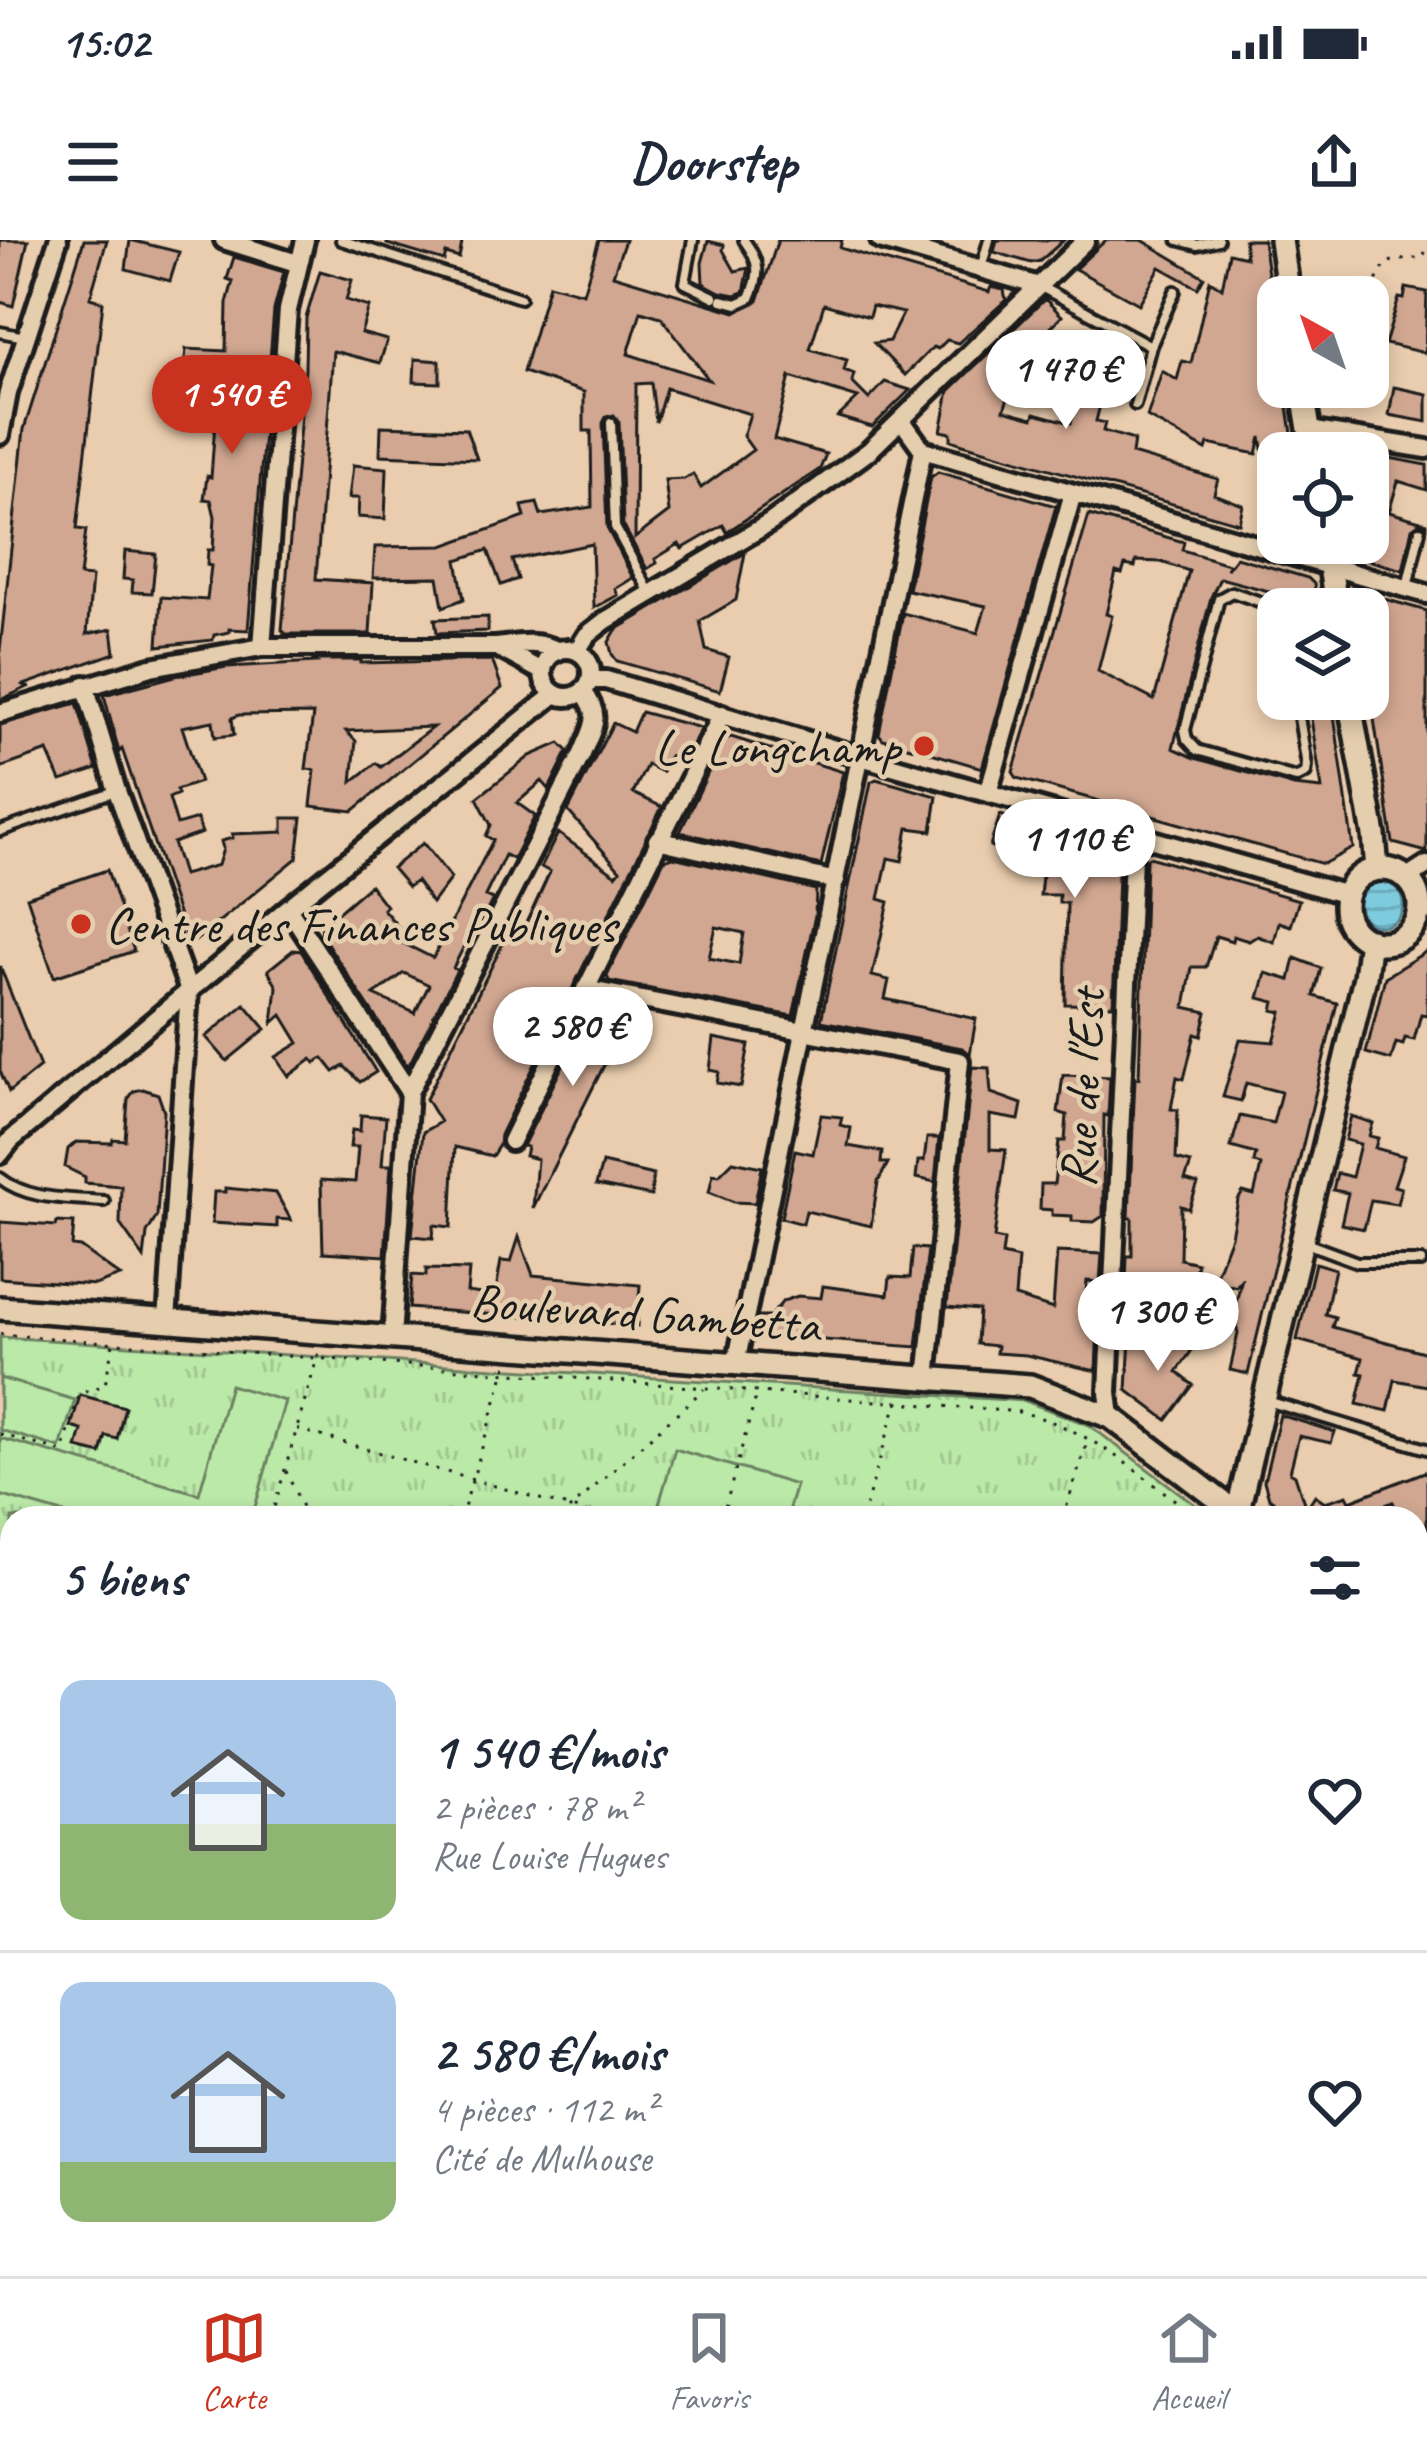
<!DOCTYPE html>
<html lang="fr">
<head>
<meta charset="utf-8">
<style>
	body { margin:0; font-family:Caveat,sans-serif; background:#f6f6f7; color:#1f2937; height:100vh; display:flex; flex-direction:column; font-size:45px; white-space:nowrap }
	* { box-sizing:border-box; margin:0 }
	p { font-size:39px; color:#747a83 }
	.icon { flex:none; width:66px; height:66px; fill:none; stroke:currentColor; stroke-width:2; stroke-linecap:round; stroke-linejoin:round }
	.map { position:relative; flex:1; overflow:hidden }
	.details { position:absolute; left:0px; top:1266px; width:1428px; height:771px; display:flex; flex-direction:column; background:#fff; border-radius:36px 36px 0 0; box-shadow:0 6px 18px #0003 }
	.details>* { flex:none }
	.needle { width:78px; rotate:320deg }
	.tools { position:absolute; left:1257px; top:36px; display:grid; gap:24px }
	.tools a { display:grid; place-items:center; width:132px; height:132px; border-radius:24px; background:#fff; box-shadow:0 6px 18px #0003; font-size:60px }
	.price { position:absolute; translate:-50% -102px; padding:0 27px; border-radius:42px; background:#fff; color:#222; font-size:39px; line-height:78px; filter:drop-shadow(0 3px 6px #0008) }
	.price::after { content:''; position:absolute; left:50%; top:72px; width:36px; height:27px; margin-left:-18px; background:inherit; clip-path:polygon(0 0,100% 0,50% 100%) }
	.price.selected { background:#c8321e; color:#fff }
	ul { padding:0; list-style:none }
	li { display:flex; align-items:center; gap:36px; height:300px; padding:0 60px }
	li+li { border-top:3px solid #e0e1e3 }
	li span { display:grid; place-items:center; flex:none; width:336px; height:240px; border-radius:24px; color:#555 }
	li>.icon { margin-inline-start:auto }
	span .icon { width:144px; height:144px; fill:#fffc; stroke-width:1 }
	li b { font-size:51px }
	h2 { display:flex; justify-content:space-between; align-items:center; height:144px; padding:0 60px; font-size:51px }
	.status { display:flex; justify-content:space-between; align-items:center; height:84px; padding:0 60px; background:#fff; direction:ltr }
	.status svg { height:33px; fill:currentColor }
	header { display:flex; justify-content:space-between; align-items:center; height:156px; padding:0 60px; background:#fff; font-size:54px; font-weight:700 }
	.dock { display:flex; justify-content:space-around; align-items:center; height:168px; border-top:3px solid #e0e1e3; background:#fff; font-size:33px; color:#747a83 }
	.dock a { display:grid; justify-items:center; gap:6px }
	.dock .selected { color:#c8321e }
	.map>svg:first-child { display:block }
	.park { fill:url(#park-tufts); stroke:#6c8262; stroke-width:3 }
	.garden { fill:#bbe9a8; stroke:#6c8262; stroke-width:3 }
	.water { fill:url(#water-rules); stroke:#578590; stroke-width:3 }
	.building { fill:#d1a791; stroke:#1c1c1c; stroke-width:3; fill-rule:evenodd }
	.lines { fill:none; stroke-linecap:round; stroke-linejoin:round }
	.service-casing { stroke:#1c1c1c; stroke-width:16 }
	.minor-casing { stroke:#1c1c1c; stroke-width:26 }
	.tertiary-casing { stroke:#1c1c1c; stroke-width:30 }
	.secondary-casing { stroke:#1c1c1c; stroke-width:30 }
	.path { stroke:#1c1c1c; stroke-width:3; stroke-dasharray:3 9; stroke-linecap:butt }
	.service { stroke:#e5ceae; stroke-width:8 }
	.minor { stroke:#e5ceae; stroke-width:16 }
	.tertiary { stroke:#e5ceae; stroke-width:21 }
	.secondary { stroke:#e5ceae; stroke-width:21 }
	.poi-dot { fill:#c8321e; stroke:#e5ceae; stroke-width:4.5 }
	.labels { text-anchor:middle; stroke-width:9; stroke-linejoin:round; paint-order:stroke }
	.poi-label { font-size:51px; fill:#1c1c1c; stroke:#e5ceae; text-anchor:end }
	.street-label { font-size:51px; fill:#1c1c1c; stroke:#e5ceae }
</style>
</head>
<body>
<div class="status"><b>15:02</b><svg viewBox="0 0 49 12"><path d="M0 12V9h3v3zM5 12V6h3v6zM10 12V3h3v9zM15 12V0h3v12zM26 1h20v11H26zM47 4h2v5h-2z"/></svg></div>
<header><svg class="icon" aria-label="menu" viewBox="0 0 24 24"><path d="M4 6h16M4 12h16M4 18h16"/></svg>Doorstep<svg class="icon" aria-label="share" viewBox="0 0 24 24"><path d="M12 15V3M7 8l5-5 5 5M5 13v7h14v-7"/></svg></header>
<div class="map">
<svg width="1427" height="2036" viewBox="0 0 1427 2036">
	<defs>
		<pattern id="park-tufts" width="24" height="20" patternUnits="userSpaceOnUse" patternTransform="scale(3)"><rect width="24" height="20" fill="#bbe9a8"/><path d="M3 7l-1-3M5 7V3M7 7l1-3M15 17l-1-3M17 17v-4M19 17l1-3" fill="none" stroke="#a0c790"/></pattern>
		<pattern id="water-rules" width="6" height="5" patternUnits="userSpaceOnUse" patternTransform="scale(3)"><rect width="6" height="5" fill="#7fcbde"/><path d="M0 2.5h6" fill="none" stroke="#6daebe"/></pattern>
	</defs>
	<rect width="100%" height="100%" fill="#eacdae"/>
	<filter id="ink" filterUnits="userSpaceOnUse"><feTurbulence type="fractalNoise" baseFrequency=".00833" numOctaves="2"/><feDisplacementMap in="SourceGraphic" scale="24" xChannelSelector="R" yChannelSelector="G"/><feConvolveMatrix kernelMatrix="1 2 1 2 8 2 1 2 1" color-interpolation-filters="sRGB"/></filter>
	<g filter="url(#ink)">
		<path class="park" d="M0,1097L1025,1161L1089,1185L1213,1278H12V1539L0,1536Z
			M1416,1431L1427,1439V1949L1416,1945Z"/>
		<path class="garden" d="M0,1138L75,1160L60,1208L0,1190Z
			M230,1145L285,1161L252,1278H80L0,1255V1198L199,1254Z
			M675,1209L796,1245L786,1278H655Z"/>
		<path class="water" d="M1359 664a22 22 0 1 1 44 0a22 22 0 1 1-44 0Z"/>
		<path class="building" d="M0,0H28L13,66L0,62Z
			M84,0H107L90,58L103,62L77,289L86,290L80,336L92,337L87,394L112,389L115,413L24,445L28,447L0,460V410L24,189Z
			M130,0L179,12L170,41L126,29Z
			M388,0H452L462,3L459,18L446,14L444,21L387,4Z
			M599,0H625L613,35L735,72L758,61L778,0H842L840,8L989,52L991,47L1004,50L1006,60L958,103L947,100L938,109L933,107L905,135L874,103L889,101L903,73L872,66L869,77L824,64L810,109L847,120L844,130L854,134L852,142L869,159L885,142L910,150L872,187L838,177L858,158L790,137L774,199L826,214L820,229L727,292L723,285L682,309L679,304L655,319L657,323L647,329L623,285L619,182L614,175L606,177L603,183L607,288L633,338L615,349L618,355L594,368L592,304L512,320L518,339L501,345L488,310L457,320L464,359L443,367L438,337L373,338L375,307L443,306L525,277L522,266L537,263L541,275L592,267L591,191H584V152L523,132L549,44L583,53ZM641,71L661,77L709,140L628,114ZM651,143L656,182L666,148L750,174L743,196L753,210L701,248L693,234L684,239L665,240L669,272L635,298L636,144Z
			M997,0H1064L1040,21L1031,23L994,12Z
			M1106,0H1142L1204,37L1198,48L1160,27L1139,64L1075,29Z
			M1244,0H1263L1278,102V147H1285L1295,213L1264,214L1261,197L1257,214L1208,204L1206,210L1147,177L1162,131L1177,140L1182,121L1191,123L1210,40L1222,48L1229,13L1246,17Z
			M708,1L724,5L723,10L735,31L749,28L744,52L736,55L720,52L703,43L702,23Z
			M234,17L284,32L274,70L248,390L229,389V392L214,395L213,400L158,406L161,357L207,360L211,326L207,325L208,310H213L215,277L211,260L204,259L207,236L211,237L218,143L183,140L186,109L226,111L227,63L233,41L227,39Z
			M320,31L352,40L346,60L369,67L361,93L387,100L380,123L333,111L316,339L373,343L370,394H286L282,390L305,129L306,78Z
			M1406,48L1427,52L1425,113L1385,104L1399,58L1404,59Z
			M1045,59L1062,76L1028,110L1033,113L1020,125L1015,121L994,140L1009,155L1004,170L1033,178L1035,173L1071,183L1082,141L1103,153L1096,181L1105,183L1103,191L1134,200L1132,214L1218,239L1214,254L1243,265L1239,283L963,204L951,200V193L941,191L949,151Z
			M415,119L440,121V143L414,142Z
			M1394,147L1427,154V182L1389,175Z
			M381,186L466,189L477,219L380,215Z
			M1368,214L1427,225V250L1398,241L1389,272L1427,283V287L1419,283L1412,288L1403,330L1343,313L1341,303H1368Z
			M353,225L387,228L385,279L358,277L359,258H349Z
			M938,232L1056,266L982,528L883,499L879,494L903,373L978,393L986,366L908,350L931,237Z
			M1089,275L1184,302L1182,310L1228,324L1227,329L1236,317L1308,338L1314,344L1317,364L1220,338L1211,357L1173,508L1195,518L1294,546L1322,549L1310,472L1333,468L1353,608L1323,624L1017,538L1013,532ZM1136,321L1161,322L1189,331L1154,460L1098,431L1112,376L1106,374L1116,332L1122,334L1125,325L1135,327Z
			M125,311L156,314L152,353L132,352L133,340L123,339Z
			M745,313L736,360L700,381L706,410L729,417L720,451L617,421L612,414L609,402L616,390Z
			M1356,351L1427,371V612L1393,603L1368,440V369H1358Z
			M488,377V391L437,393L435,379Z
			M313,420H361V423L492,420L502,448L353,571L311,566L315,530L306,529L313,474L239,475L232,478L234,495L215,497L213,481L182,487L200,542L176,550L178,554L169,558L177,585L197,579L202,593L173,603L183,635L218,625L223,609L221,601L233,598L232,594L283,592V578H302L297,618L189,706L122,509L119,512L104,455L175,436L227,427L316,422ZM433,487L381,527L376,523L352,542L356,501L346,491Z
			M77,463L97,529L61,541L48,511L0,528V485Z
			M641,472L701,488L683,524L669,516L662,532L647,525L633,553L662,567L500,895L499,905L492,916L455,907L451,987L434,985L433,998L412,996L423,892L440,882L426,859L511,687L521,692L532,671L550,632L541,627L558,593L616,635L620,630L568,571L613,483L632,492Z
			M731,497L843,532L821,625L680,592L724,499Z
			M560,503L568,511L549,549L542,541L517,563L535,576L513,619L505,615L485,656L493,659L478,688L474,686L453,728L457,730L408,827L321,694L322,686L370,645L386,666L383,669L405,695L399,701L433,718L493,600L486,596L491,585L477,558L530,516ZM404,733L429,745L415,773L374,755Z
			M876,539L937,556L932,591L908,588L902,621L888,618L879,659L889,662L872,736L889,740L885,759L976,779L970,814L962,808L821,781L871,542Z
			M1000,575L1119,608L1113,765L1065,764L1067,663H1059V655H1040L1043,627L1039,625L1040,620L1011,612L1009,615L990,606Z
			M423,603L451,638L432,663L416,641L408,647L392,628Z
			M673,617L816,650L815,675L793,776L609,741L607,736L664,620ZM716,687L744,693L739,724L709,718Z
			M1149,617L1299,660L1291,686L1279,682L1274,702L1257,696L1249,701L1233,696L1232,701L1216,696L1206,727H1192L1185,767L1207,772L1201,796L1195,794L1184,839L1177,837L1171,869L1178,870L1176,919L1191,923L1185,940L1198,944L1189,969L1181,966L1180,1019L1197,1023L1189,1063L1173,1059V1074L1158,1075L1151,1060L1131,1054V1043H1126L1127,1016H1132V978H1129L1135,838H1139L1146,620Z
			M107,630L134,711L54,737L27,657Z
			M293,710L301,711L376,832L360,842L344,826L334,832L323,818L315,823L312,819L289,836L276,817L299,803L282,775L273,783L277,747L268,730Z
			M1427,711V775L1421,774L1414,800L1405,798L1403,805L1396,803L1391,820L1366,813L1385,737Z
			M1295,718L1321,728L1314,756L1337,763L1248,1134L1230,1130L1238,1093L1233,1075L1242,1038L1236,1047L1214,1040L1231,996L1238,960L1243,952L1254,955L1261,926L1254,922L1256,914L1231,907L1240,876L1273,883L1281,852L1246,843L1241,861L1223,857L1240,799L1274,802L1282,772L1273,770L1275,762L1259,758L1266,733L1290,740Z
			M0,726L40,827L9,852L0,831Z
			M245,764L266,789L227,821L206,797Z
			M593,764L631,771L533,968L537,919L525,916L527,907L523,906Z
			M714,798L749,805L741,847L717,843L719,832L710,830Z
			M972,827L989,828L991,853L1022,864L1019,880L990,875V909L1006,910L994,998L1004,1000L1002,1015L1018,1019L1015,1057L1053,1069L1057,1012L1102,1014L1100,1042L1087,1041L1085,1065L1089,1077L1098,1085L1096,1131L1026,1115L996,1113L997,1106L977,1104L979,1070L947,1067Z
			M1063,835L1110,837L1108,876L1104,875L1103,976L1094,982L1072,981V976L1052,975V970L1040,969L1041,944H1054L1059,901H1065L1067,875L1058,872Z
			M143,849L158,854L164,871L157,976L147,993L144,1018L120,984L121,946L85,943V937L65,927L68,909L76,902L112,903L113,899L125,900L128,859L134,851Z
			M361,875L386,877L382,925H391L385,1016L323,1012L321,940L355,942L358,907H350L352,890L360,891Z
			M821,875L842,877L840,885L851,888L848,906L882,912L881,923H888L878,942L871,986L806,971L803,984L781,978L795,910L813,914Z
			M1351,876L1373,883L1369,896L1378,898L1375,908L1404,916L1394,946L1401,948L1397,964L1371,960L1364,989L1341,984L1348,953L1333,950L1337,933L1352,937L1360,904L1345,900Z
			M927,898H939L935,942L916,938L918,921H924Z
			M733,921L762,927L755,963L734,962L709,952L713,934L719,935Z
			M602,923L653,935L651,956L596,945Z
			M225,948L276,953L291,980L277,979V987L212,983L214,952H225Z
			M0,982L56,986L57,982L74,983L72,1006L80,1007L120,1036L95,1045L0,1038Z
			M519,997L533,1035L640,1045L637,1086L409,1068L412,1035L426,1036V1029L469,1030L467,1052L495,1056L501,1021L511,1022Z
			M913,1008L928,1009L917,1107L757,1095L760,1077H770L783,1061L798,1056L821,1058L823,1046L888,1055L890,1037L910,1038Z
			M1315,1023L1335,1029L1325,1074L1335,1077L1332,1087L1427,1113V1146L1395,1140L1388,1171L1357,1164L1364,1134L1359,1133L1363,1118L1297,1100Z
			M1130,1098L1167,1101L1192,1110L1177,1132L1193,1145L1167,1180L1127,1150Z
			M80,1155L125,1167L117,1199L106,1196L101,1214L77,1208L82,1190L71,1187Z
			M1280,1175L1335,1192L1331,1203L1299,1196L1290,1232L1295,1235L1306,1269L1315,1255L1325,1262L1347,1255L1350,1261L1427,1231V1291L1416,1278H1400L1393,1262L1352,1278H1295L1269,1258L1264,1241Z"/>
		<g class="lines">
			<defs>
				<path id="service" d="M341,0L520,58
					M693,0L685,43L714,57
					M1178,0L1197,5L1218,0
					M981,28L989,0
					M1041,47L1151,106
					M722,60L737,64L750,58C761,34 760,22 744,0
					M0,92L25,97
					M1135,165L1151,106L1175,51
					M611,183L615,287L650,353
					M1407,347L1420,291
					M1281,369L1232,352L1219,359L1185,490L1187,499L1197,510L1296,538L1306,533L1307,526L1296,459
					M0,591L115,551
					M0,938C29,961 69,958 104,961
					M1303,1002L1357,1022H1421
					M1264,1160L1427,1209"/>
				<path id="minor" d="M224,0L297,23
					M880,0L1039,46
					M902,181L923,210L1427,354
					M1309,190L1427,209
					M0,195L8,153L58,0
					M262,407L288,70L305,0
					M497,407L543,432
					M543 433a24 24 0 1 1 48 0a24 24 0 1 1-48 0Z
					M577,411L587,395L605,381L771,282L869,211L1086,0
					M590,440H606L861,517L1347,655
					M85,445L117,551L189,751L167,1081
					M0,473L151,427L262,407H496C519,404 537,400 558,411
					M988,553L1073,253
					M657,600L836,641
					M1407,638L1427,625
					M288,668L409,852
					M1419,668L1427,671
					M585,749L960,821L927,1138
					M511,901L722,474
					M0,914L11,900L288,668L555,454
					M392,1098L409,852L582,514C593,486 603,478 583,451
					M736,1124L923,210
					M1111,1177L1108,1152L1134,595
					M0,1755L12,1743
					M0,1946L12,1928
					M251,2025L267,2036
					M492,2025L507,2036
					M120,2036L127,2025
					M411,2036L419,2025
					M631,2036L638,2025
					M809,2036L814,2025
					M1047,2036L1050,2025"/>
				<path id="tertiary" d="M1281,0L1289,57
					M1302,147L1313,213
					M1326,303L1337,369
					M1349,459L1374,595L1377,629
					M1345 666a37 37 0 1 1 74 0a37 37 0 1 1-74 0Z
					M1237,1274L1365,737L1370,700"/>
				<path id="secondary" d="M0,1068L1030,1146L1111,1177L1243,1278
					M1416,1409L1427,1417
					M0,1574L12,1578
					M1416,1988L1427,1991"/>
			</defs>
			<use href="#service" class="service-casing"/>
			<use href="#minor" class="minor-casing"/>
			<use href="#tertiary" class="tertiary-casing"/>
			<use href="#secondary" class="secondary-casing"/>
			<path class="path" d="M1319,57L1376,41L1387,22L1423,17L1427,8
				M0,1094L1020,1172C1094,1190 1138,1234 1199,1278
				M297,1189L606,1278
				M0,1194L63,1212L79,1154L105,1145L113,1103
				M286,1231L307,1278
				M271,1278L319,1112
				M461,1278L507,1124
				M560,1278L704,1149
				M722,1278L757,1153
				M862,1278L897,1163L903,1155
				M1063,1278L1088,1200
				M1185,1278L1197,1268
				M0,1345L12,1349
				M0,1404L12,1400
				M12,1426L4,1433L1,1445L12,1461
				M1416,1442L1427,1451
				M0,1480L12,1484
				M0,1528L12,1531
				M1416,1625L1427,1665
				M1416,1682L1427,1685
				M1416,1814L1427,1817
				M1416,1905L1427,1894
				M1416,1939L1427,1943"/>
			<use href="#service" class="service"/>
			<use href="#minor" class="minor"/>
			<use href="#tertiary" class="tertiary"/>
			<use href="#secondary" class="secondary"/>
		</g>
	</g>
	<g class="poi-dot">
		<circle cx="924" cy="506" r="12"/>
		<circle cx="81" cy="684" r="12"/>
	</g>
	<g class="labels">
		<g class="poi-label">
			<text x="900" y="524">Le Longchamp</text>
			<text x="105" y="702" text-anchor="start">Centre des Finances Publiques</text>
		</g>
		<g class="street-label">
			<text transform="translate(1081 848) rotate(-87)" y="18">Rue de l'Est</text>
			<text transform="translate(645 1072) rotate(4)" y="18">Boulevard Gambetta</text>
		</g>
	</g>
</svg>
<div class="tools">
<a><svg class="needle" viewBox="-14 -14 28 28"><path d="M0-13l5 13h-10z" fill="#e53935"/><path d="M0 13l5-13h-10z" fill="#747a83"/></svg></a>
<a><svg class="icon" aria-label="locate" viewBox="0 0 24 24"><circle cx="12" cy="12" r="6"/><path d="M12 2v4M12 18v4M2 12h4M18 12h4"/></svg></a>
<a><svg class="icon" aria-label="layers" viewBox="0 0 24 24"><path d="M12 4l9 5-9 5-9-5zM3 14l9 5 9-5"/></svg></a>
</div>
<b class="price" style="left:1066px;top:192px">1 470 €</b>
<b class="price selected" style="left:232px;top:217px">1 540 €</b>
<b class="price" style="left:1075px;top:661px">1 110 €</b>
<b class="price" style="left:573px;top:849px">2 580 €</b>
<b class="price" style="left:1158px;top:1134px">1 300 €</b>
<section class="details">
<h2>5 biens<svg class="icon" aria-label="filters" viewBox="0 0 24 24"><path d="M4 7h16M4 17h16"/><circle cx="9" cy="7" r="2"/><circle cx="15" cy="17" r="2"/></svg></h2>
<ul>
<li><span style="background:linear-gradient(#a9c7e8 60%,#8fb573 0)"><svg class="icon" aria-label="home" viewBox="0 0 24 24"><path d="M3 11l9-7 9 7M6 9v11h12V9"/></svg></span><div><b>1 540 €/mois</b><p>2 pièces · 78 m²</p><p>Rue Louise Hugues</p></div><svg class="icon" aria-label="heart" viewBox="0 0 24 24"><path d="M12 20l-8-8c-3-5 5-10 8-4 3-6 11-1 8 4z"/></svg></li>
<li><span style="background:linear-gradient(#a9c7e8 75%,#8fb573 0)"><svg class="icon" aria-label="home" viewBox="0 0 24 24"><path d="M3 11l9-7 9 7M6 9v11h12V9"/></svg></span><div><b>2 580 €/mois</b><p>4 pièces · 112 m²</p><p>Cité de Mulhouse</p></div><svg class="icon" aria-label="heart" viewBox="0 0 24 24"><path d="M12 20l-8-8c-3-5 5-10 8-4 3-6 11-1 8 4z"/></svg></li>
</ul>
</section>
</div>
<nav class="dock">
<a class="selected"><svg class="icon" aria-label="map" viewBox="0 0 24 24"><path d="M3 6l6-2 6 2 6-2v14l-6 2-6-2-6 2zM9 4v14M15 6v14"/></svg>Carte</a>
<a><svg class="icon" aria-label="saved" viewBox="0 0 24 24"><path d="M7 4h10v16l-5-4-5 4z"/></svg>Favoris</a>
<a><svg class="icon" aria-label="home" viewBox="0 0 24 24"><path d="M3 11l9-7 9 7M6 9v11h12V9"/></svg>Accueil</a>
</nav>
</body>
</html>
